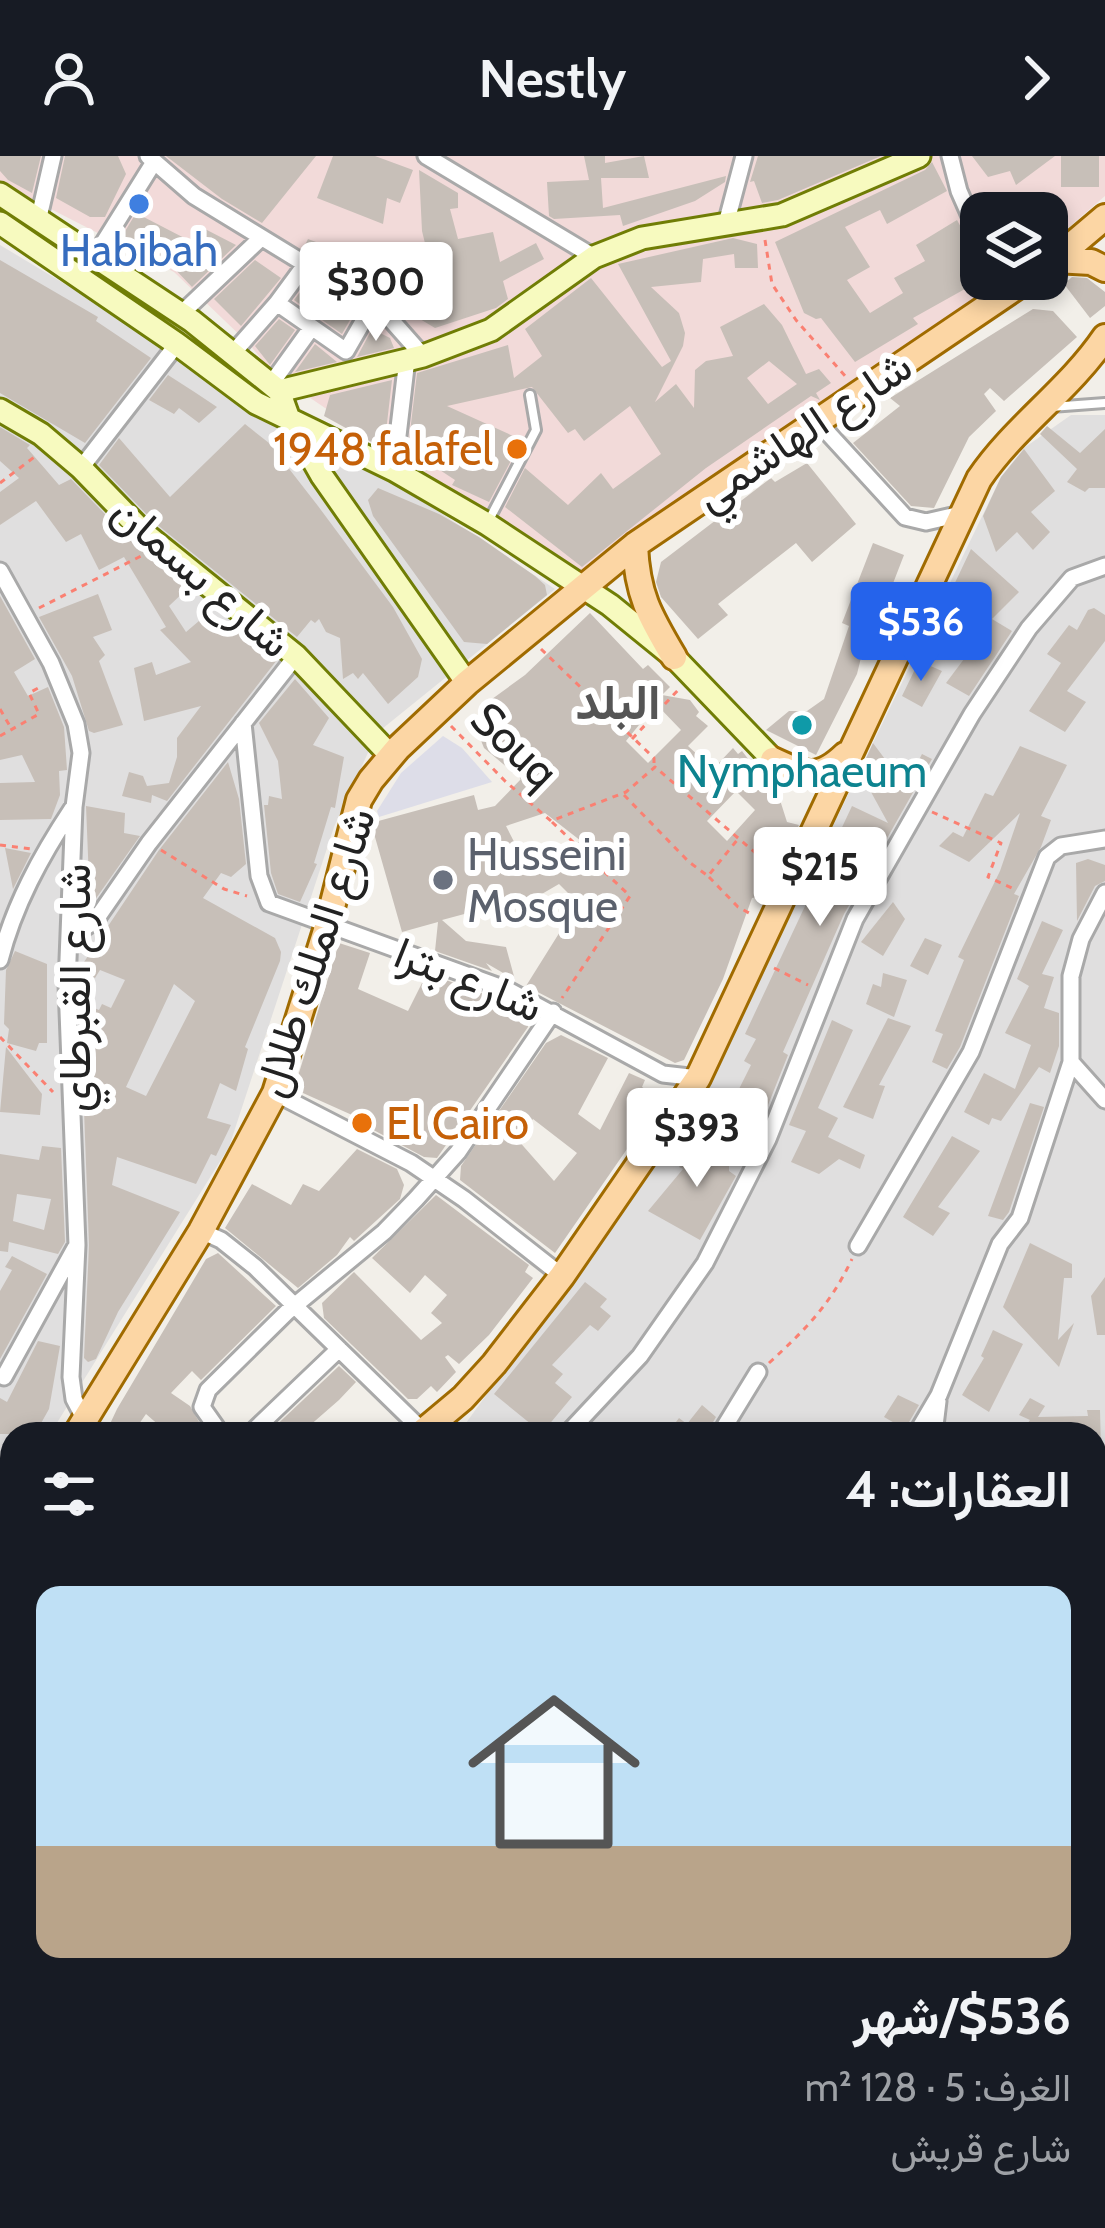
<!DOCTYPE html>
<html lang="ar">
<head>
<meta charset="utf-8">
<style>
	body { margin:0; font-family:Cabin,Vazirmatn,sans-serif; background:#242831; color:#f1f3f6; direction:rtl; height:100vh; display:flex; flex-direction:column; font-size:45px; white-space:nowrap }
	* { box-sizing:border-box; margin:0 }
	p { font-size:39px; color:#9ea1a6 }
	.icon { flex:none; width:66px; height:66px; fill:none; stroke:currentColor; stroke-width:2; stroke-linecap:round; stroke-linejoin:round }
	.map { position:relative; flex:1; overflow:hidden; direction:ltr }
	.sheet { position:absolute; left:0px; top:1266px; width:1107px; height:807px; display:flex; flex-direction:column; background:#171b24; border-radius:36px 36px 0 0; box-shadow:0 6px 18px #0003; direction:rtl }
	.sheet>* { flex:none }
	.fabs { position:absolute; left:960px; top:36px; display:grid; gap:24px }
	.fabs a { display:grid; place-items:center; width:108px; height:108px; border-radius:24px; background:#171b24; box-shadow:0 6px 18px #0003; font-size:60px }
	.price { position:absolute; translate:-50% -102px; padding:0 27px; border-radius:12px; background:#fff; color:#222; font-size:39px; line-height:78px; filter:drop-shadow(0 3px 6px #0008) }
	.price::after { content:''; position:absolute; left:50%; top:72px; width:36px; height:27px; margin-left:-18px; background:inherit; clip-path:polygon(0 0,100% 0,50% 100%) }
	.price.current { background:#2563eb; color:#fff }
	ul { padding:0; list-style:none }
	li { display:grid; align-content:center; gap:24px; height:636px; padding:0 36px }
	li span { display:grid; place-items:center; height:372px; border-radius:24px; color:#555 }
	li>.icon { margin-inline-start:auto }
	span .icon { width:216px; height:216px; fill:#fffc; stroke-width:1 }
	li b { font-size:51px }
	h2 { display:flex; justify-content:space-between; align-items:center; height:144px; padding:0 36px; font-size:51px }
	header { display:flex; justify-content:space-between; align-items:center; height:156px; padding:0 36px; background:#171b24; font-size:54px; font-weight:600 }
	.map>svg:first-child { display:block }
	.residential { fill:#e0dfdf }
	.commercial { fill:#f2dad9 }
	.plaza { fill:#dddde8 }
	.building { fill:#c7bfb8; fill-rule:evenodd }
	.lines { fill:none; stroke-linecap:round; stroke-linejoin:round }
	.lane-casing { stroke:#a9a9a9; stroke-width:14 }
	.street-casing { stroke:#a9a9a9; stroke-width:21 }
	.secondary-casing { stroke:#707d05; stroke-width:27 }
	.primary-casing { stroke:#a06b00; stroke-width:30 }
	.path { stroke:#fa8072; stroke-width:3; stroke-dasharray:6 6; stroke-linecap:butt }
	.lane { stroke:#fff; stroke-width:8 }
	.street { stroke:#fff; stroke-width:15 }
	.secondary { stroke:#f7fabf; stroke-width:21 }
	.primary { stroke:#fcd6a4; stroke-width:24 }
	.shop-dot { fill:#3f7fe0; stroke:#fff; stroke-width:4.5 }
	.food-dot { fill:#e8710a; stroke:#fff; stroke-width:4.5 }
	.culture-dot { fill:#0f9aa8; stroke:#fff; stroke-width:4.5 }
	.worship-dot { fill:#6b7280; stroke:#fff; stroke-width:4.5 }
	.labels { text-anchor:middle; stroke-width:12; stroke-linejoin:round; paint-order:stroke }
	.shop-label { font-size:45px; fill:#366cbe; stroke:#fff }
	.street-label { font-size:45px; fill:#222; stroke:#fff }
	.food-label { font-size:45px; fill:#c56008; stroke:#fff; text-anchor:end }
	.culture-label { font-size:45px; fill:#0d838f; stroke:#fff }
	.worship-label { font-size:45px; fill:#5b616d; stroke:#fff; text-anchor:start }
	.neighbourhood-label { font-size:48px; font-weight:bold; fill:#555; stroke:#fff }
</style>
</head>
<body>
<header><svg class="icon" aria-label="forward" viewBox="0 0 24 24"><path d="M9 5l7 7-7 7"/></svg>Nestly<svg class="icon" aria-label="person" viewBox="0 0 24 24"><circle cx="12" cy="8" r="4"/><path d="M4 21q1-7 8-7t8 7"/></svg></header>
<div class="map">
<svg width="1105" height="2072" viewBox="0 0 1105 2072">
	<rect width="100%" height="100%" fill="#f2efe9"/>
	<path class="residential" d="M0,89L394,326L555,433L377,577L334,671L229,991L50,1278H12V1333L0,1351Z
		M1071,259H1105V2072H0V1607L12,1596V2061H1095V1278H458L703,940L1001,321L1024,292Z"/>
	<path class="commercial" d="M0,0H1105V40L1047,90V57H981V123H1004L824,262L577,423L272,216L249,188L174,116L0,27Z"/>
	<path class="plaza" d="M443,580L462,592L492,626L379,661L377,655L401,617Z"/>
	<path class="building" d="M0,0H41L32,37L8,24L0,15Z
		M65,0H118L126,18L105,61H90L56,42Z
		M166,0H316L262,67L222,43Z
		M333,0H375L413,14L400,47L387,42L383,68L317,42Z
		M584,0H605V7L644,0L649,22H601L603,52L726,20L725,26L695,45L623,70L620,59L554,63L549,60L547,26L589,24Z
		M758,0H881L778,44L762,47L754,25L750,26Z
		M972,0H1055L1016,29L1010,15L988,21Z
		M1061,0H1099V31H1061Z
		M932,6L947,35L887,68L880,54L845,71L870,111L847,124L870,157L903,137L894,122L925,105L916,89L957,64L981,108V124L913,162L918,168L855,206L821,162L816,163L804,157L775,86L925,14Z
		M419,14L458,37V52L450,53L458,83L493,76L500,106L536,87L544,103L503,125L508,143L496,152L435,172L303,93L308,83L417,124L433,120L422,75Z
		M136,57L192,86L205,73L236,89L192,131L170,108L121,82Z
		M733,82L757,88L758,112H735L734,98L703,103L701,126L651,131L679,157L685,177L683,190L655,246L676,228L694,252L695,214L706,205L733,200L720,171L764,148L782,169L806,218L819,213L831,227L816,237L820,244L811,240L706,312L582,411L505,351L525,312L568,349L601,317L613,333L661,298L630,250L584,285L575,273L568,277L532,231L447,250L522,284L489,346L452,329L455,324L408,293L417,217L508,189L514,222L542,200L525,173L591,122L662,211L671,205L618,108ZM769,205L797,228L768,248L747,222Z
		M0,104L98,161L96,165L151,202L85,287L0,237Z
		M255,104L281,122L241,170L214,143Z
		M1072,121L1087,122L1105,136V150L1090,162L1064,128Z
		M304,131L351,162L342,178L294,144Z
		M1033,153L1053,155L1077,181L1004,245L990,232L984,238L996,255L969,281L934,352L911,350L853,287L900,250L890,242Z
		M279,163L295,174L270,209L255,190Z
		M372,173L390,182L394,192L357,201Z
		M315,188L337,206L295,216Z
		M168,219L196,237L217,251L199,267L179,252L174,258L149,244Z
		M392,224L384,293L324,260L330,239Z
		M245,268L269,287L318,350L393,451L422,503L418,521L388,548L363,517L358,523L353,517L343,523L340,482L326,476L319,463L315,467L311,464L297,481L155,367L99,309L119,282L170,341Z
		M1047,270L1080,297L1105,273V332H1089L1085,336L1067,326L1077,313L1040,278Z
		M0,271L30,289L27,292L59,329L71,323L134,388L175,421L186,434L169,450L186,476L206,459L227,478L230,473L248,480L277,504L167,645L152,639L151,647L122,640L129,616L143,620L147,630L169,627L177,601V582L201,550L144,565L134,512L152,506L156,519L191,506L160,474L166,471L124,401L99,414L81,378L66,386L36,345L0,369V336L19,322L0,305Z
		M1024,293L1055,335L1031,356L1050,376L1033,394L1017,376L996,396L983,360L1001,321Z
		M807,307L856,368L812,406L796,387L718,448L728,459L698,483L661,441L656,426L661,406L771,322L775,326Z
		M378,332L439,358L479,381L535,420L545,429L547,439L487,488L464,486L373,360L368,344Z
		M873,387L904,399L873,479L867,477L857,518L816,599L766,574L789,555H807L824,543L849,470L842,467Z
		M971,393L1019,436L992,463L1012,475L969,540L946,527L982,479L943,452Z
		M98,438L112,474L93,481L105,499L99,505L123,569L94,577L89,575L72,520L39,461Z
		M0,440L35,503L14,516L28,540L48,531L64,571L67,614L59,615L60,639L51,663L0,664V627L35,626L22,599L0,604Z
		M1094,452L1105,459V485L1067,535L1086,546L1065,576L1029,555L1061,507L1047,498L1069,469L1077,474L1088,454Z
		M590,457L643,513L648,509L670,531L662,539L690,544L699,556L696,560L708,570L688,590L713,613L733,592L738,598L742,595L780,644L787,666L799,669L781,704H757L762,728L758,741L752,742L723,823L684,904L675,907L526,830L578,747L559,728L516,753L513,745L442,764L466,785L506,791L515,824L486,807L492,815L435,795L438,766L402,776L371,667L474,639L478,654L495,650L521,623L484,592L476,572L481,551L525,519ZM656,548L681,574L648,607L626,585ZM736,635L755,654L727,685L707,665ZM545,657L581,685L527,711L506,670Z
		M919,505L942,515L922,551L902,540Z
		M295,523L329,562L313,589L344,601L335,652L331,651L314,707L317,708L300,746L278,738L271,717L264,649H268L269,640L282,643L278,605L259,567Z
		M873,587L905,630L922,598L932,603L844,758L783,896L788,899L766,954L756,964L730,951L751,909L744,905L756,883L745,878L852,650L888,667L860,616Z
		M1020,590L1067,609L1041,660L1051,664L1041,691L1014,738L1019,740L960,891L947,913L932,906L943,878L935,875L964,804L958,801L1000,715L1020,657L969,706L939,690L953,676L963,681L985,637L993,640Z
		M228,606L239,643L246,708L231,721L221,717L203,742L275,782L281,796L280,805L245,891L248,893L236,935L220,927L207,962L231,969L216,1000L211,998L196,1028L117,1001L112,1029L180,1056L118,1156L96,1203L88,1206L84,1202L89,1089L80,846L99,854L102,848L111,852L125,824L100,814L95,822L80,812L159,694ZM174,828L195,845L146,940L126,931Z
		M86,650L125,657L124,677L140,680L92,748L82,742L89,724Z
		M5,692L31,697L13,733Z
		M1088,703L1105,709V725L1095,730L1077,765L1076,707Z
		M893,746L905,763L883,800L861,786Z
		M1042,765L1063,774L1042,818L1054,821L1044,852L1059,857V890L1050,917L1039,911L1001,965L992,962L989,969L964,956L984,917L1015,933L1031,889L1005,877L1029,830L1017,823Z
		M925,782L942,789L928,819L910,810Z
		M339,787L370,797L358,833L408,855L427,817L503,845L519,854L527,865L528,871L437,1002L424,1001L351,962L352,959L294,933Z
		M15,795L47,808V887H39L36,895L7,887L9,873L4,868L6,814Z
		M883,817L907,824L894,861L866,848L873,828L881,831Z
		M888,862L911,870L879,929L885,930L873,963L843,951Z
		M832,864L853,874L818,952L838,962L828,981L865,999L860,1013L839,1003L819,1018L791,1006L806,975L789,969Z
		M561,879L608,902L578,958L600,974L629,917L645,924L642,931L661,944L555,1097L460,1024L461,1010L546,887ZM533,963L577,997L554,1025L517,983Z
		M6,891L42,938L40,959L0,956Z
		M1030,947L1044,951L1009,1056L1003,1064L988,1060Z
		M711,980L729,992V1015L736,1020L700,1084L648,1055L683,1013L679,1011L688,998L697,1004Z
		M952,980L980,995L938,1051L950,1057L933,1080L903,1061Z
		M42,990L61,992L65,1086L58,1098L9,1086L8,1096L0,1095V998L39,1004ZM17,1038L51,1043L44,1074L13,1065Z
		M357,993L397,1013L404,1029L400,1043L354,1085L350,1081L337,1099L298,1132L225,1072L252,1028L291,1049L303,1028L319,1035Z
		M436,1039L529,1109L525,1116L533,1122L489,1179L459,1208L448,1199L445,1201L456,1216L437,1236L431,1230L417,1243H408L324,1162L322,1147L354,1116L421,1184L442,1167L431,1157L447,1139L425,1119L410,1137L372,1102Z
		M1030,1087L1072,1108V1122H1064L1058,1184L1074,1167L1059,1211L1003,1151Z
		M218,1097L276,1150L201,1224L192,1215L171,1237L190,1250L206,1278H169L146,1258L132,1278H111L109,1270L117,1253L206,1103Z
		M12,1100L47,1118L0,1203V1135L12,1114L5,1111Z
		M1105,1121V1179H1097L1091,1140Z
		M585,1126L607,1143L600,1151L611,1160L598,1175L590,1169L552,1209L563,1218L555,1227L572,1241L542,1277L494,1238Z
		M993,1174L1023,1188L989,1256L962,1239L984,1202L981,1200Z
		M38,1185L60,1190L49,1253L35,1278H0V1242L7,1246Z
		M339,1210L356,1226L339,1244L300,1278H267Z
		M898,1239L919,1249L905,1273L884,1261Z
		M1030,1242L1045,1250L1038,1261L1088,1260L1087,1254H1100L1101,1293L1095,1294V1278H1020L1030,1264L1019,1259Z
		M702,1249L716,1261L706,1278H667L679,1262L687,1268Z"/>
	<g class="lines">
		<defs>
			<path id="lane" d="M1051,251L1105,247
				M489,364L536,274L530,239"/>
			<path id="street" d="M148,0L194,40L385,157L423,200
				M426,0L594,101
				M950,0L959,35L981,85
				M39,61L53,0
				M726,68L744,0
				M96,99L154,6
				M277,147L305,109
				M182,157L261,82
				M233,197L277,147L346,195L372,150
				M271,228L312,171
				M817,265L905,361L926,366L961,358
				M81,312L177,188
				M394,314L407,203
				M0,415L51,507L76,568L81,597L74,651L67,829L77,1089L71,1221L74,1243L85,1264L98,1278
				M243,567L259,720L269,747L508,834L663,918L698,922
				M70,781L95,765L149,687L296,500
				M0,804C14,749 41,700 72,653
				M1071,906L1105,944
				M275,937L411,1007L464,1043L562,1120
				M685,942L768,983
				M201,1075L221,1084L255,1111L424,1276
				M858,1090L971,896L1047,701L1061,690L1105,683
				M4,1221L75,1092
				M221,1278L202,1251L208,1234L287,1156L384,1076L416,1043L458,996L553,856
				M250,1278L339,1193
				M567,1278L640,1200L705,1107L768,983L855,763L972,558L1029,472L1072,422L1105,410
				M720,1278L758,1216
				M916,1278L939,1239L1000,1088L1020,1062L1071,906V820L1081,783L1105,737
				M934,1278L938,1245
				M0,1510L12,1521
				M1095,1597L1105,1605
				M0,1875L12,1855
				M1095,1979L1105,1951
				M156,2072L157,2061
				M292,2072L312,2061
				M368,2072V2061
				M1064,2072L1068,2061"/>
			<path id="secondary" d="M0,38L192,165L279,235L288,260L322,320L467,527
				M0,67L177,188L256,247L394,314L487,368L610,449L674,501L773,604
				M279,235L423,200L491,174L594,101L642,82L782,59L919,0
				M0,254L41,278L81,312L145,378L296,500L391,600"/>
			<path id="primary" d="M1055,104L1091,106L1105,113
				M1047,110L1105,61
				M635,389C637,438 649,459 674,501
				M773,604C805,619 818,625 845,599
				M76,1278L201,1075L275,937L327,771L359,644L371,624L398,592L467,527L635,389L1028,123
				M420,1278L463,1242L494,1208L562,1120L698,922L979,323C1015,270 1069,234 1105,181
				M0,1394L12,1375
				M0,1586L12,1577"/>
		</defs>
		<use href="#lane" class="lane-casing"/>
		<use href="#street" class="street-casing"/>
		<use href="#secondary" class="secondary-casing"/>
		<use href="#primary" class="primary-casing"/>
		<path class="path" d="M765,84L772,128L796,164L846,221
			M0,327L37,299
			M39,452L143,399
			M541,493L654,602V609
			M0,553L11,572
			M451,570L505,625L551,665L626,636L655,611L772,711
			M0,580L39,558L29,537L40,531
			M632,583L679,533
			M624,639L689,706L708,720L738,683
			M932,656L1001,687L988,721L1014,733
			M552,666L630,740L562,842
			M0,689L31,693
			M161,694L224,733L247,740
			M709,721L738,751L751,758
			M774,812L808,829
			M0,881L53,936
			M769,1207C806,1173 830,1149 852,1103
			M941,2061L945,2072"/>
		<use href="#lane" class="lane"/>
		<use href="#street" class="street"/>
		<use href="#secondary" class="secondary"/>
		<use href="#primary" class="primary"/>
	</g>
	<circle class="shop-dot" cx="139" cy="48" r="12"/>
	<g class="food-dot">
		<circle cx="517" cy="293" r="12"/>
		<circle cx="362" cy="967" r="12"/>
	</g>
	<circle class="culture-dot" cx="802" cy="569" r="12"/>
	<circle class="worship-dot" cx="443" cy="724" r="12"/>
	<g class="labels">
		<g class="shop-label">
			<text x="139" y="110">Habibah</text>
		</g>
		<g class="street-label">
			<text transform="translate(803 274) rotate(-34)" y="16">شارع الهاشمي</text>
			<text transform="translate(202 420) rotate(41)" y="16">شارع بسمان</text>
			<text transform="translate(515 589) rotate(44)" y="16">Souq</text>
			<text transform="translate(314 796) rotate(-72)" y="16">شارع الملك طلال</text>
			<text transform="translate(469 823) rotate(22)" y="16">شارع بترا</text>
			<text transform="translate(74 832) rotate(-90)" y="16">شارع القبرطاي</text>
		</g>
		<g class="food-label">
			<text x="493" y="309">1948 falafel</text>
			<text x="386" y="983" text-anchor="start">El Cairo</text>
		</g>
		<g class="culture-label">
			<text x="802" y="631">Nymphaeum</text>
		</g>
		<g class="worship-label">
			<text x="467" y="714">Husseini<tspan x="467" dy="52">Mosque</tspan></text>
		</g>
		<g class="neighbourhood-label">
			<text x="618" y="563">البلد</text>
		</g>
	</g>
</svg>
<div class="fabs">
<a><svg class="icon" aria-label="layers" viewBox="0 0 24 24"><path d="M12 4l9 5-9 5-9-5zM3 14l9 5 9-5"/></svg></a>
</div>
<b class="price" style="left:376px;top:188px">$300</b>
<b class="price current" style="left:921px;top:528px">$536</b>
<b class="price" style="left:820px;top:773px">$215</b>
<b class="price" style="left:697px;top:1034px">$393</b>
<section class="sheet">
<h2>العقارات: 4<svg class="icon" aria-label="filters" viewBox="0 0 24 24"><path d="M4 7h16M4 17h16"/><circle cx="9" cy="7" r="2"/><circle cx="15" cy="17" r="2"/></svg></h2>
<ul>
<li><span style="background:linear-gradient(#bfe0f5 70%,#b9a48a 0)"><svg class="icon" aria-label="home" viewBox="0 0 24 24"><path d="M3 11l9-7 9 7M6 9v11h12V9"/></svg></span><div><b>$536/شهر</b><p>الغرف: 5 · 128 m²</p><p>شارع قريش</p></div></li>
</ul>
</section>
</div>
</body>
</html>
